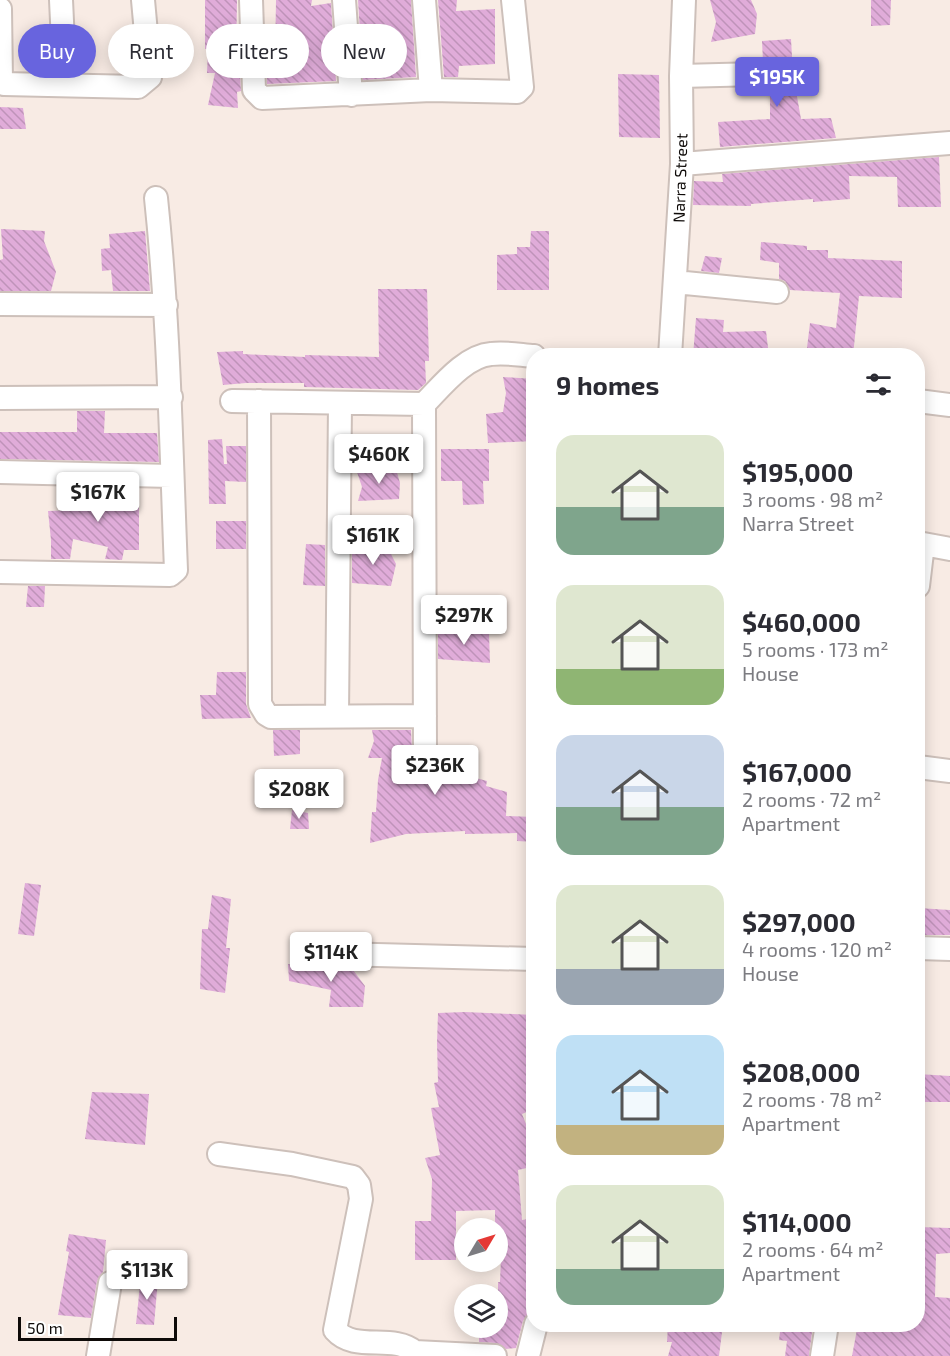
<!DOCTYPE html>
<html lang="en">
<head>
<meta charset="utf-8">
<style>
	body { margin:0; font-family:"Exo 2",sans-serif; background:#f2f2f3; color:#2b2b33; height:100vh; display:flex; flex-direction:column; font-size:22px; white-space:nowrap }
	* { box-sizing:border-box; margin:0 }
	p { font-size:20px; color:#7c7c81 }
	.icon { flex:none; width:33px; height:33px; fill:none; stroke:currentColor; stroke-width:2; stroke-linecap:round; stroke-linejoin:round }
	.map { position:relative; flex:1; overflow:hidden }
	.panel { position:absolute; left:526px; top:348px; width:399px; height:984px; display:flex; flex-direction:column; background:#fff; border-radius:24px; box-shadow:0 3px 15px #0003 }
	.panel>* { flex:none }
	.guide { position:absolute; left:18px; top:24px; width:418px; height:54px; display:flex; gap:12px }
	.needle { width:39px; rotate:52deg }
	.controls { position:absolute; left:454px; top:1218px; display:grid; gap:12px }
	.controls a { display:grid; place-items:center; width:54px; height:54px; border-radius:50%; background:#fff; box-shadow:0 3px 15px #0003; font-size:30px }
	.scale { position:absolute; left:18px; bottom:15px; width:159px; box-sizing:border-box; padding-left:6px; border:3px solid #0e0a08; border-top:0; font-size:16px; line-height:21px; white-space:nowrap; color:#0e0a08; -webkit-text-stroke:4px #fff; paint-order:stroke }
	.price { position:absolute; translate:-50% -51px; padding:0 14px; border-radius:6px; background:#fff; color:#222; font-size:20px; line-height:39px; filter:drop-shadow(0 2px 3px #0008) }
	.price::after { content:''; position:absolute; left:50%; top:36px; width:18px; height:14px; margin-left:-9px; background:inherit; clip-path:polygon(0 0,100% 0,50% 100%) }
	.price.active { background:#6864de; color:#fff }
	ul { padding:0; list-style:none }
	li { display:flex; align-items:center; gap:18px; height:150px; padding:0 30px }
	li span { display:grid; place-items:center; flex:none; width:168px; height:120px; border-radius:18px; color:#555 }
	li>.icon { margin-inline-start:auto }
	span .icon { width:72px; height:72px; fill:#fffc; stroke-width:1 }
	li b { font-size:26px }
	h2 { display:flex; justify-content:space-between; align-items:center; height:72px; padding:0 30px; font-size:26px }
	.pill { padding:0 21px; border-radius:27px; background:#fff; box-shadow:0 3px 15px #0003; font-size:21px; line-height:54px }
	.pill.active { background:#6864de; color:#fff }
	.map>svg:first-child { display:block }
	.building { fill:url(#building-back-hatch) }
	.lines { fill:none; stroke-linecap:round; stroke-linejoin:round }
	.minor-casing { stroke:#cdc0ba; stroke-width:26 }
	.minor { stroke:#fff; stroke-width:22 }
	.labels { text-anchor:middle; stroke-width:6; stroke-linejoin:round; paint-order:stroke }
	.street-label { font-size:16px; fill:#0e0a08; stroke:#fff }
</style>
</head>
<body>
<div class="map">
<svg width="950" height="1356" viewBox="0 0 950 1356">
	<defs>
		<pattern id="building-back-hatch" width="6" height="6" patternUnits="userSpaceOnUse" patternTransform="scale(1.5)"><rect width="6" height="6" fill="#e0acd9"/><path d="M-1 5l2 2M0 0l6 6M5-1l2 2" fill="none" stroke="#bf93b9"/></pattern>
	</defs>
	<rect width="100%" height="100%" fill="#f8ebe4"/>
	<path class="building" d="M205,0H237L236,57H239L241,91L237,92L238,108L208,105L215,73H207L208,49H205Z
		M276,0H312L311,6L331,3L336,81L267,84L266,59H275Z
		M358,0H411L416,77L363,80Z
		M438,0H457L456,11L495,9V64L459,66L458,77H444Z
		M710,0H751L757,14L755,34L711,42L716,22Z
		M871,0H891L890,25L871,26Z
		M791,39L793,74L801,119L831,118L836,138L720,147L718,122L770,119V81L771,73L769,66L763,62L762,41Z
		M618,74L659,75L660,138L619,137Z
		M0,107L23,108L26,129H0Z
		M939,157L941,207H898L897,177L849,176L850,199L813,202V199L751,204V206L693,205L694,181L723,182L722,174Z
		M1,229L45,231L44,241L56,272L51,291H0V260L3,259Z
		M145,231L150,291H113L111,270L102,271L101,249L110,248L109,234Z
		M531,231H549V290H497V255L517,254V247H530Z
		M761,242L807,246V250H828V258L902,261V298L859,296L853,356H806L810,323L836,328L840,293L790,290L785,281L779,279V263L760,260Z
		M705,256L722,258L719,273L701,271Z
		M378,289H427L429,361H425L426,383L418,390L304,387V383H246L223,385L217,352L243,351V354L305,357V355L379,357Z
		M696,318L724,320L723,332L766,331L769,356H693Z
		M503,377L534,379V441L488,443L486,414L503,412L506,393Z
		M77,411H105L104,433H157L159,462L0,459V432H77Z
		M222,439L224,464H227L226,446H246V482L225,481L226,504H209L208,440Z
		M441,449H489V481H483L484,504L463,505L462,481H441Z
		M396,469L400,483L399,499L358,501L362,487L357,472Z
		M82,487L139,489V550H124L122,560L105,559L108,547L73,539L70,559H51V540L48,511L80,510Z
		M216,521H246V549H216Z
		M306,544L325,545V586L303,585Z
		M387,546L396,564L391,586L352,583V549Z
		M28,586H45L44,607H26Z
		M438,629L489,633L490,663L438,659Z
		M217,672H246V704L251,718L202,719L200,695H216Z
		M273,730H300V754L274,756Z
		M372,730H411L412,750L414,756L418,760L426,762L435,757L458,761L457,773L487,781L486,786L507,792L506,816L534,817V842L517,841V833L465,834V831L406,834L370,843L372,812H376L378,780L382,758H368L374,741Z
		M292,810L308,813L309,829H290Z
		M25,883L41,885L34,936L18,934Z
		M212,895L231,899L226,948H230L225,993L200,989L202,929H208Z
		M918,908L950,910V935H918Z
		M293,961L353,970L365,986L363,1007H329L331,990L289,981L288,964H293Z
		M465,1012L534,1015V1109L522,1114L526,1124L531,1167L518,1170L522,1220L534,1218V1304L527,1305L528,1314L523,1321L516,1348L506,1349L496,1343L479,1342V1328H498V1282H500L502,1233H498V1228H495V1210L456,1211V1260H415V1221H431L432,1179L425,1158L440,1155L431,1108L439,1107L434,1083L438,1082L437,1043L438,1013Z
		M918,1074L950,1076V1102H918Z
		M92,1092L149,1094L145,1145L85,1139Z
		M918,1227L950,1228V1253L936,1254L935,1297L950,1298V1356H852L858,1324H918Z
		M69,1234L106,1240L103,1272L97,1281L91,1318L58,1315L69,1252L66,1251Z
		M141,1275L158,1279L154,1325L136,1324Z
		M723,1324L719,1356H668L672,1342H667L668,1325Z
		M781,1324H813L809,1356H785L787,1341L779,1340Z"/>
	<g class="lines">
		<defs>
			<path id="minor" d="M61,0L65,85
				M251,0L254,90L262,98L431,90L517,92L522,87L513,0
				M344,0L351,95
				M424,0L431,90
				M0,9L1,81L4,84L138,87L150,77L143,0
				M681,76L758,74
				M682,164L950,143
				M675,282L777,292
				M0,304L166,305
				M670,356L682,164L681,76L684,0
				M0,398L171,397
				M232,401L424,404C441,387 465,356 491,354C505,352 520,355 534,356
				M259,401L260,704L266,714L271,717L425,716
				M918,401L950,405
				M424,404L425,749
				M0,472L172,476
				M918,543L950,549
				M0,572L170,575L176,570C171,446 169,322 156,198
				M918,586L923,544
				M337,715L340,404
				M918,767L950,771
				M918,948L950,949
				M339,954L534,959
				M219,1154L292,1164L353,1177L359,1185L361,1199L335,1330C355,1353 393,1333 415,1352L495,1356
				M98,1356L110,1283
				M528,1356L536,1324
				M822,1356L827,1324"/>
		</defs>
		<use href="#minor" class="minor-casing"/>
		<use href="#minor" class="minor"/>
	</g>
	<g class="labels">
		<g class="street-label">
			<text transform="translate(680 178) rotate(-88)" y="6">Narra Street</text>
		</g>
	</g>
</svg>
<div class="controls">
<a><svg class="needle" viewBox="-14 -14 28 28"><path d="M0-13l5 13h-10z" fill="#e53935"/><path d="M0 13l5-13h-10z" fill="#7c7c81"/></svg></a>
<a><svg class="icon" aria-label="layers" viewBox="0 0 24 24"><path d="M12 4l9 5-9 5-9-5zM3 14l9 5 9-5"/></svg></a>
</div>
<div class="scale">50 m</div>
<b class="price active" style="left:777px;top:108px">$195K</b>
<b class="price" style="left:379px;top:485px">$460K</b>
<b class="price" style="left:98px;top:523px">$167K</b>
<b class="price" style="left:373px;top:566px">$161K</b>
<b class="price" style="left:464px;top:646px">$297K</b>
<b class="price" style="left:435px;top:796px">$236K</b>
<b class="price" style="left:299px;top:820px">$208K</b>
<b class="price" style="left:331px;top:983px">$114K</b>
<b class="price" style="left:147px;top:1301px">$113K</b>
<div class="guide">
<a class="pill active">Buy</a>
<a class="pill">Rent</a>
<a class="pill">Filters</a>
<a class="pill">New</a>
</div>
<section class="panel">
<h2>9 homes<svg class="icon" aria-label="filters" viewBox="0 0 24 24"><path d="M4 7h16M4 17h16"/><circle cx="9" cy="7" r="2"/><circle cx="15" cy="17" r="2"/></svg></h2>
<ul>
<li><span style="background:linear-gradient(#dfe7d0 60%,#7fa58c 0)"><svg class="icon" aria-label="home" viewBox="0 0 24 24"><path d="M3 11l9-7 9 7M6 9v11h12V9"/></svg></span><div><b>$195,000</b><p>3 rooms · 98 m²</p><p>Narra Street</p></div></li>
<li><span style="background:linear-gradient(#dfe7d0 70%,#8fb573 0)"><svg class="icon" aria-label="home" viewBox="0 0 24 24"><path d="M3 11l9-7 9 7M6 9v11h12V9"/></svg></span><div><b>$460,000</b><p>5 rooms · 173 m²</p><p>House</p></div></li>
<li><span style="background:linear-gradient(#c9d6e8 60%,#7fa58c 0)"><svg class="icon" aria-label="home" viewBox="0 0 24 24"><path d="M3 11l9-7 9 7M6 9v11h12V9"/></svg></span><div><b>$167,000</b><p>2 rooms · 72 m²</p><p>Apartment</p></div></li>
<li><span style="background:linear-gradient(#dfe7d0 70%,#9aa5b1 0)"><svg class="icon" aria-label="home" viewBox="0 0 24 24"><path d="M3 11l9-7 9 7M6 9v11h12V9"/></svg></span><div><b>$297,000</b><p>4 rooms · 120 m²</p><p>House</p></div></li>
<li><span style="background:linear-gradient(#bfe0f5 75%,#c2b280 0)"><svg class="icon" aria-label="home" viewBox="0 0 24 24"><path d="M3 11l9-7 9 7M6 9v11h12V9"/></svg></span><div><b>$208,000</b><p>2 rooms · 78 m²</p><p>Apartment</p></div></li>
<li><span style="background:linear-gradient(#dfe7d0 70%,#7fa58c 0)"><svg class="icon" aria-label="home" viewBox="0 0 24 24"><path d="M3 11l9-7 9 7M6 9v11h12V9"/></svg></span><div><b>$114,000</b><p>2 rooms · 64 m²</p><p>Apartment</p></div></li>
</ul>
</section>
</div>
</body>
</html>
